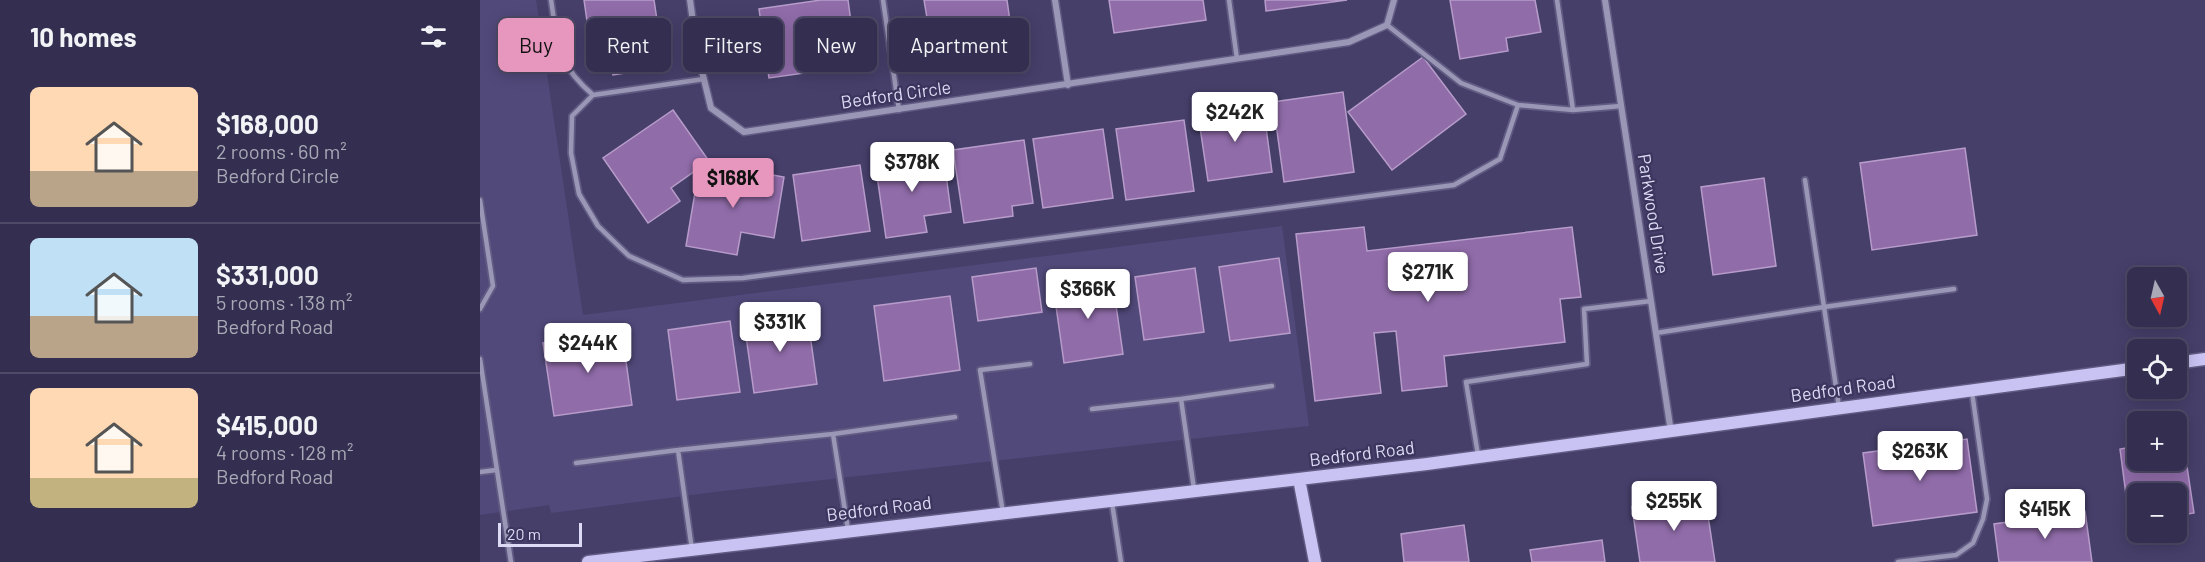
<!DOCTYPE html>
<html lang="en">
<head>
<meta charset="utf-8">
<style>
	body { margin:0; font-family:Barlow,sans-serif; background:#3f3b5a; color:#f1f3f6; height:100vh; display:flex; flex-direction:column; font-size:22px; white-space:nowrap }
	* { box-sizing:border-box; margin:0 }
	p { font-size:20px; color:#a9a9b7 }
	.icon { flex:none; width:33px; height:33px; fill:none; stroke:currentColor; stroke-width:2; stroke-linecap:round; stroke-linejoin:round }
	.map { position:relative; flex:1; overflow:hidden }
	.details { display:flex; flex-direction:column; background:#342f50; width:480px }
	.details>* { flex:none }
	.banner { position:absolute; left:18px; top:18px; width:570px; height:54px; display:flex; gap:12px }
	.needle { width:39px; rotate:172deg }
	.controls { position:absolute; left:1647px; top:267px; display:grid; gap:12px }
	.controls a { display:grid; place-items:center; width:60px; height:60px; border-radius:9px; background:#342f50; box-shadow:0 3px 15px #0003,0 0 0 2px #4e4a67; font-size:30px }
	.scale { position:absolute; left:18px; bottom:15px; width:84px; box-sizing:border-box; padding-left:6px; border:3px solid #dcdaf4; border-top:0; font-size:16px; line-height:21px; white-space:nowrap; color:#dcdaf4; -webkit-text-stroke:4px #3c355e; paint-order:stroke }
	.price { position:absolute; translate:-50% -51px; padding:0 14px; border-radius:6px; background:#fff; color:#222; font-size:20px; line-height:39px; filter:drop-shadow(0 2px 3px #0008) }
	.price::after { content:''; position:absolute; left:50%; top:36px; width:18px; height:14px; margin-left:-9px; background:inherit; clip-path:polygon(0 0,100% 0,50% 100%) }
	.price.active { background:#e797bd; color:#111 }
	ul { padding:0; list-style:none }
	li { display:flex; align-items:center; gap:18px; height:150px; padding:0 30px }
	li+li { border-top:2px solid #4e4a67 }
	li span { display:grid; place-items:center; flex:none; width:168px; height:120px; border-radius:9px; color:#555 }
	li>.icon { margin-inline-start:auto }
	span .icon { width:72px; height:72px; fill:#fffc; stroke-width:1 }
	li b { font-size:26px }
	h2 { display:flex; justify-content:space-between; align-items:center; height:72px; padding:0 30px; font-size:26px }
	.chip { padding:0 21px; border-radius:9px; background:#342f50; box-shadow:0 3px 15px #0003,0 0 0 2px #4e4a67; font-size:21px; line-height:54px }
	.chip.active { background:#e797bd; color:#111 }
	main { display:flex; flex:1; min-height:0 }
	.map>svg:first-child { display:block }
	.built { fill:#51497a }
	.building { fill:#906ca9; stroke:#b79cca; stroke-width:1.5 }
	.lines { fill:none; stroke-linecap:round; stroke-linejoin:round }
	.lane-casing { stroke:#615b83; stroke-width:8 }
	.street-casing { stroke:#615b83; stroke-width:9 }
	.secondary-casing { stroke:#615b83; stroke-width:15 }
	.lane { stroke:#9a96b5; stroke-width:4.5 }
	.street { stroke:#9a96b5; stroke-width:6 }
	.secondary { stroke:#c8c3f3; stroke-width:12 }
	.labels { text-anchor:middle; stroke-width:4.5; stroke-linejoin:round; paint-order:stroke }
	.street-label { font-size:18px; fill:#dcdaf4; stroke:#3c355e }
</style>
</head>
<body>
<main>
<section class="details">
<h2>10 homes<svg class="icon" aria-label="filters" viewBox="0 0 24 24"><path d="M4 7h16M4 17h16"/><circle cx="9" cy="7" r="2"/><circle cx="15" cy="17" r="2"/></svg></h2>
<ul>
<li><span style="background:linear-gradient(#ffd9b3 70%,#b9a48a 0)"><svg class="icon" aria-label="home" viewBox="0 0 24 24"><path d="M3 11l9-7 9 7M6 9v11h12V9"/></svg></span><div><b>$168,000</b><p>2 rooms · 60 m²</p><p>Bedford Circle</p></div></li>
<li><span style="background:linear-gradient(#bfe0f5 65%,#b9a48a 0)"><svg class="icon" aria-label="home" viewBox="0 0 24 24"><path d="M3 11l9-7 9 7M6 9v11h12V9"/></svg></span><div><b>$331,000</b><p>5 rooms · 138 m²</p><p>Bedford Road</p></div></li>
<li><span style="background:linear-gradient(#ffd9b3 75%,#c2b280 0)"><svg class="icon" aria-label="home" viewBox="0 0 24 24"><path d="M3 11l9-7 9 7M6 9v11h12V9"/></svg></span><div><b>$415,000</b><p>4 rooms · 128 m²</p><p>Bedford Road</p></div></li>
</ul>
</section>
<div class="map">
<svg width="1725" height="562" viewBox="0 0 1725 562">
	<rect width="100%" height="100%" fill="#463f6a"/>
	<path class="built" d="M0,0H56L103,315L802,226L829,426L243,491L71,513L69,505L0,515Z"/>
	<path class="building" d="M104,0H174L184,67L133,75L130,60L113,63Z
		M341,0H368L371,22L382,21L388,64L289,78L279,9Z
		M444,0H527L533,43L438,56L434,32L449,30Z
		M629,0H723L726,20L634,33Z
		M785,0H867L786,11Z
		M970,0H1055L1061,32L1026,38L1028,51L980,59Z
		M943,57L986,114L912,170L868,112Z
		M863,92L874,172L804,182L793,102Z
		M783,105L792,172L728,181L718,114Z
		M193,110L229,161L191,188L200,201L168,223L123,158Z
		M704,120L714,191L646,200L636,129Z
		M623,129L633,198L563,208L553,139Z
		M544,140L553,203L532,206L533,216L484,223L473,150Z
		M1485,148L1497,235L1392,250L1380,163Z
		M463,152L471,212L444,216L447,232L406,238L395,162Z
		M236,165L304,177L294,238L261,232L257,255L206,246L218,175L234,178Z
		M380,165L390,231L322,241L313,175Z
		M1284,178L1296,266L1233,275L1221,187Z
		M884,227L887,251L1092,227L1101,297L1080,299L1085,342L964,356L967,386L922,391L916,331L894,333L901,393L835,401L816,234Z
		M799,258L810,333L750,341L739,267Z
		M556,268L562,312L498,321L492,277Z
		M715,268L724,332L664,340L655,277Z
		M632,277L643,354L584,363L573,285Z
		M470,296L480,370L404,381L394,306Z
		M327,313L337,384L274,393L264,322Z
		M250,321L260,392L197,400L188,330Z
		M142,332L152,405L74,416L63,343Z
		M1487,439L1497,512L1393,526L1383,453Z
		M1703,440L1714,513L1696,516V494H1658V509L1648,510L1640,449L1658,446V460H1696V441Z
		M1225,496L1235,562H1160L1152,507Z
		M1605,511L1612,562H1519L1514,524Z
		M984,525L989,562H924L921,534Z
		M1122,540L1125,562H1052L1050,550Z"/>
	<g class="lines">
		<defs>
			<path id="lane" d="M71,0C78,45 76,63 113,95
				M403,0L419,110
				M749,0L757,59
				M1077,0L1093,110
				M907,25L981,83L1038,105L1093,110L1141,106
				M224,79L113,95L92,116L91,153L99,194L118,226L149,256L203,280L263,278L974,185L1020,159L1038,105
				M1325,180L1359,407
				M0,200L13,286L0,309
				M1176,333L1344,307L1474,289
				M0,359L31,562
				M612,409L701,399
				M353,434L475,417
				M998,455L986,382L1107,364L1104,309L1171,301
				M96,463L198,450
				M0,472L16,470
				M714,489L701,399L792,386
				M632,503L641,562
				M523,513L500,370L550,364
				M212,550L198,450L353,434L368,530
				M1418,562L1476,555L1493,543L1503,519L1507,499L1492,392"/>
			<path id="street" d="M210,0L217,51L231,108L264,132L869,42L907,25L914,0
				M575,0L588,85
				M1125,0L1191,432"/>
			<path id="secondary" d="M1696,363L1725,359
				M819,479L835,562
				M108,562L947,464L1658,368"/>
		</defs>
		<use href="#lane" class="lane-casing"/>
		<use href="#street" class="street-casing"/>
		<use href="#secondary" class="secondary-casing"/>
		<use href="#lane" class="lane"/>
		<use href="#street" class="street"/>
		<use href="#secondary" class="secondary"/>
	</g>
	<g class="labels">
		<g class="street-label">
			<text transform="translate(416 95) rotate(-8)" y="6">Bedford Circle</text>
			<text transform="translate(1173 214) rotate(81)" y="6">Parkwood Drive</text>
			<text transform="translate(1363 389) rotate(-8)" y="6">Bedford Road</text>
			<text transform="translate(882 454) rotate(-7)" y="6">Bedford Road</text>
			<text transform="translate(399 509) rotate(-7)" y="6">Bedford Road</text>
		</g>
	</g>
</svg>
<div class="controls">
<a><svg class="needle" viewBox="-14 -14 28 28"><path d="M0-13l5 13h-10z" fill="#e53935"/><path d="M0 13l5-13h-10z" fill="#a9a9b7"/></svg></a>
<a><svg class="icon" aria-label="locate" viewBox="0 0 24 24"><circle cx="12" cy="12" r="6"/><path d="M12 2v4M12 18v4M2 12h4M18 12h4"/></svg></a>
<a>+</a>
<a>−</a>
</div>
<div class="scale">20 m</div>
<b class="price" style="left:755px;top:143px">$242K</b>
<b class="price" style="left:432px;top:193px">$378K</b>
<b class="price active" style="left:253px;top:209px">$168K</b>
<b class="price" style="left:948px;top:303px">$271K</b>
<b class="price" style="left:608px;top:320px">$366K</b>
<b class="price" style="left:300px;top:353px">$331K</b>
<b class="price" style="left:108px;top:374px">$244K</b>
<b class="price" style="left:1440px;top:482px">$263K</b>
<b class="price" style="left:1194px;top:532px">$255K</b>
<b class="price" style="left:1565px;top:540px">$415K</b>
<div class="banner">
<a class="chip active">Buy</a>
<a class="chip">Rent</a>
<a class="chip">Filters</a>
<a class="chip">New</a>
<a class="chip">Apartment</a>
</div>
</div>
</main>
</body>
</html>
